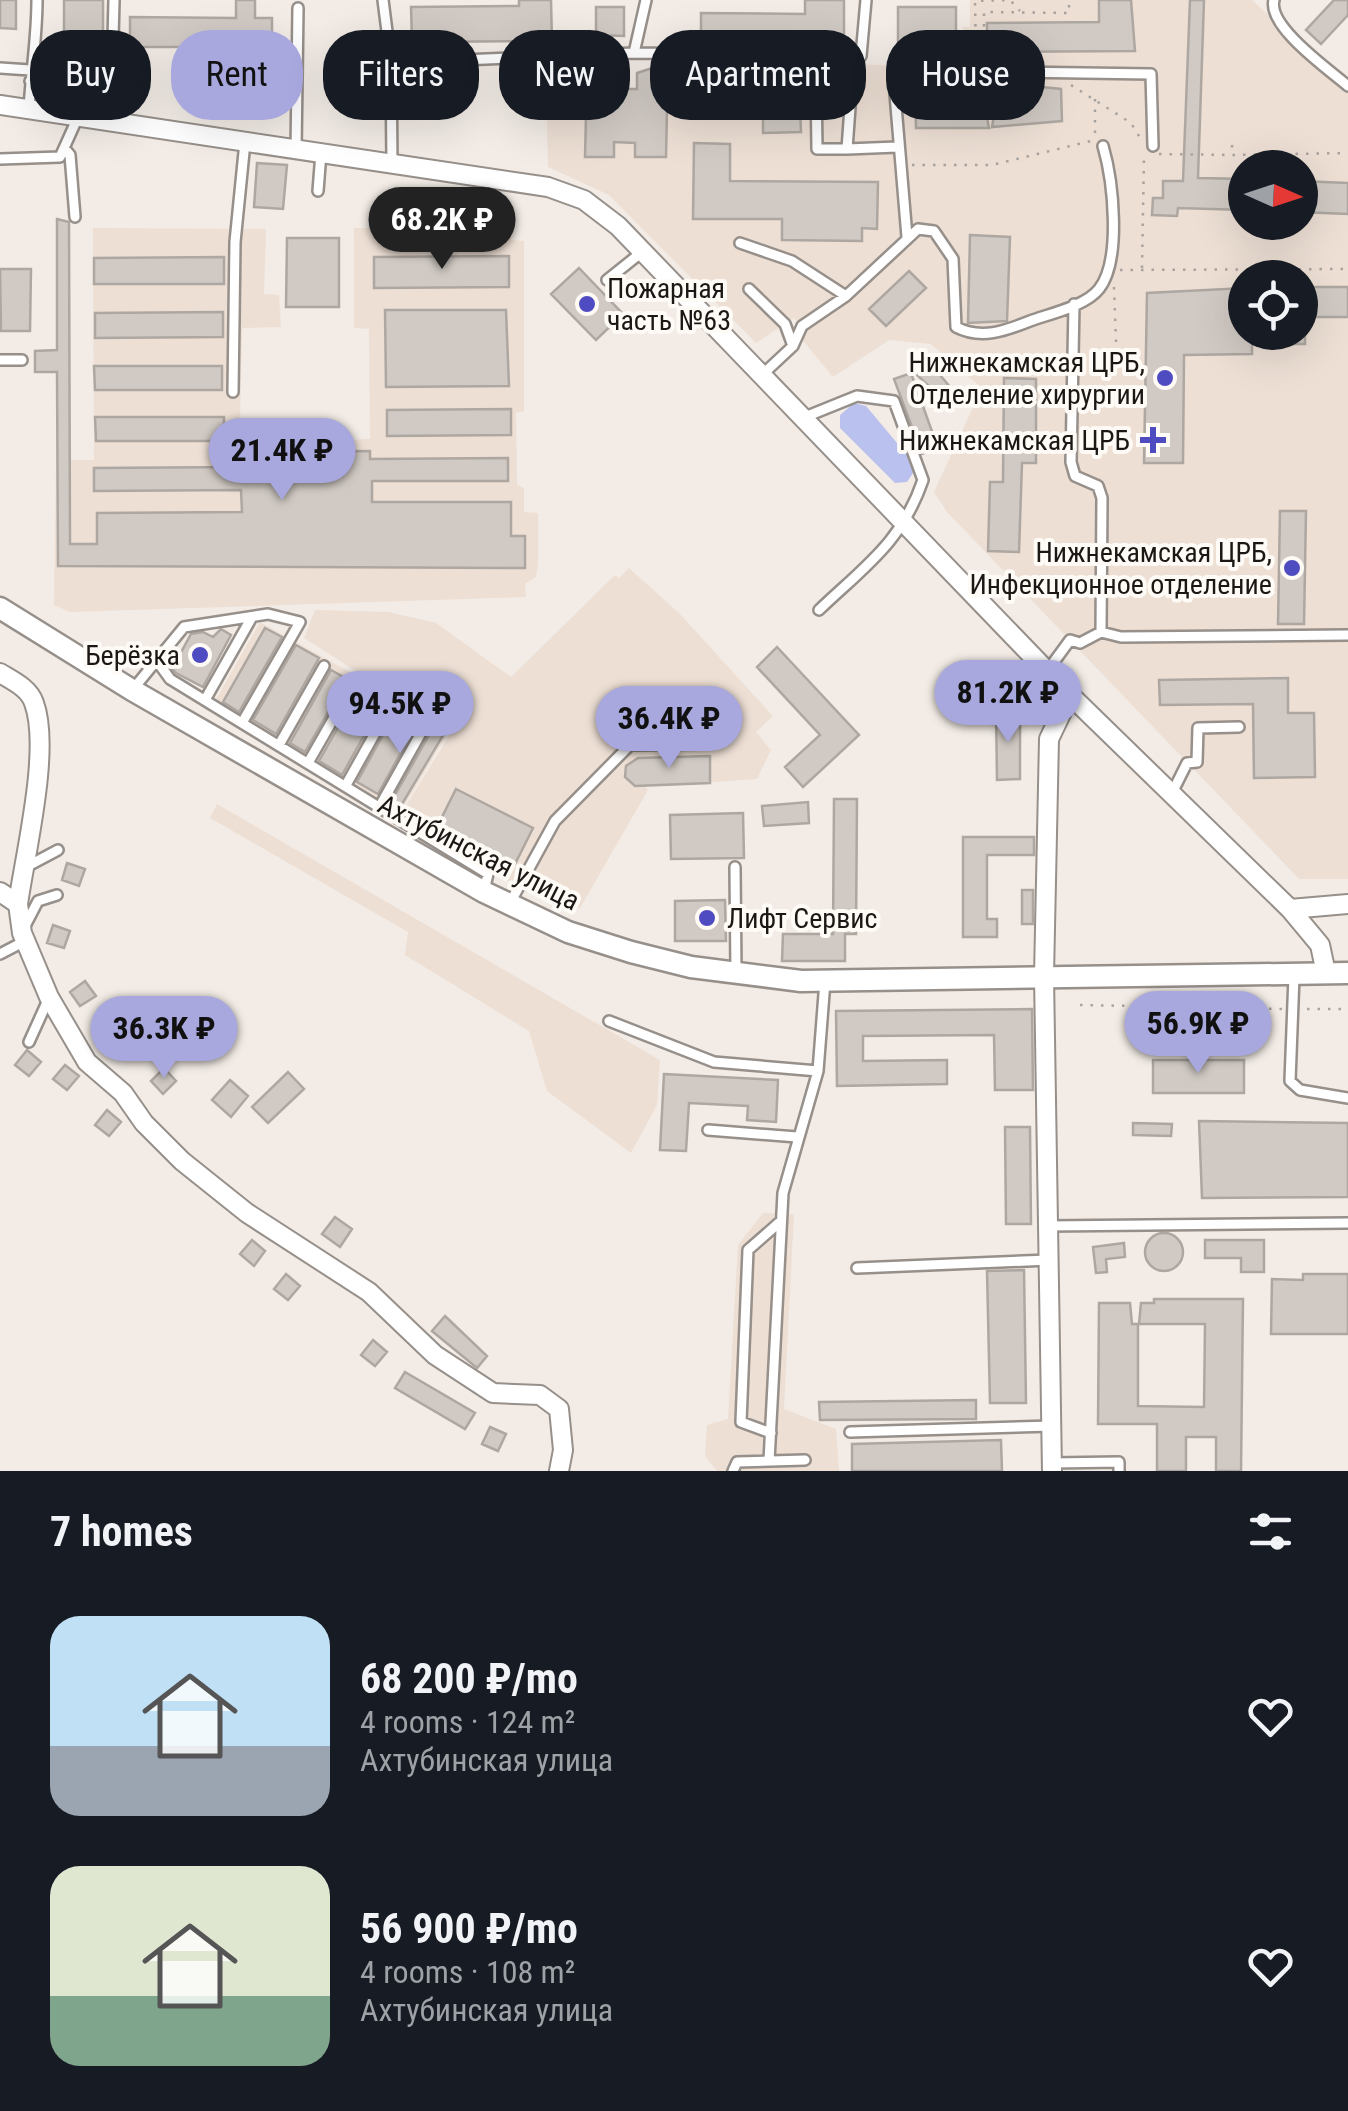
<!DOCTYPE html>
<html lang="en">
<head>
<meta charset="utf-8">
<style>
	body { margin:0; font-family:"Roboto Condensed",sans-serif; background:#242831; color:#f1f3f6; height:100vh; display:flex; flex-direction:column; font-size:38px; white-space:nowrap }
	* { box-sizing:border-box; margin:0 }
	p { font-size:32px; color:#9ea1a6 }
	.icon { flex:none; width:55px; height:55px; fill:none; stroke:currentColor; stroke-width:2; stroke-linecap:round; stroke-linejoin:round }
	.map { position:relative; height:1471px; overflow:hidden }
	.drawer { display:flex; flex-direction:column; background:#171b24; flex:1 }
	.drawer>* { flex:none }
	.guide { position:absolute; left:30px; top:30px; width:1290px; height:90px; display:flex; gap:20px }
	.needle { width:65px; rotate:93deg }
	.fabs { position:absolute; left:1228px; top:150px; display:grid; gap:20px }
	.fabs a { display:grid; place-items:center; width:90px; height:90px; border-radius:50%; background:#171b24; box-shadow:0 10px 40px #0002; font-size:50px }
	.price { position:absolute; translate:-50% -85px; padding:0 22px; border-radius:35px; background:#a8a8df; color:#111; font-size:32px; line-height:65px; filter:drop-shadow(0 2px 5px #0008) }
	.price::after { content:''; position:absolute; left:50%; top:60px; width:30px; height:22px; margin-left:-15px; background:inherit; clip-path:polygon(0 0,100% 0,50% 100%) }
	.price.on { background:#222; color:#fff }
	ul { padding:0; list-style:none }
	li { display:flex; align-items:center; gap:30px; height:250px; padding:0 50px }
	li span { display:grid; place-items:center; flex:none; width:280px; height:200px; border-radius:30px; color:#555 }
	li>.icon { margin-inline-start:auto }
	span .icon { width:120px; height:120px; fill:#fffc; stroke-width:1 }
	li b { font-size:42px }
	h2 { display:flex; justify-content:space-between; align-items:center; height:120px; padding:0 50px; font-size:42px }
	.tag { padding:0 35px; border-radius:40px; background:#171b24; box-shadow:0 10px 40px #0002; font-size:35px; line-height:90px }
	.tag.on { background:#a8a8df; color:#111 }
	.map>svg:first-child { display:block }
	.built { fill:#eddfd4; fill-rule:evenodd }
	.green { fill:#bbc1ee }
	.building { fill:#d1cac4; stroke:#aea7a1; stroke-width:2.5 }
	.lines { fill:none; stroke-linecap:round; stroke-linejoin:round }
	.service-casing { stroke:#968f8a; stroke-width:14 }
	.minor-casing { stroke:#968f8a; stroke-width:22 }
	.tertiary-casing { stroke:#968f8a; stroke-width:25 }
	.path { stroke:#a9a39f; stroke-width:2.5; stroke-dasharray:2.5 8; stroke-linecap:butt }
	.service { stroke:#fff; stroke-width:9 }
	.minor { stroke:#fff; stroke-width:18 }
	.tertiary { stroke:#fff; stroke-width:20 }
	.poi-dot { fill:#4f4cc2; stroke:#fefaf6; stroke-width:4 }
	.labels { text-anchor:middle; stroke-width:8; stroke-linejoin:round; paint-order:stroke }
	.poi-label { font-size:28px; fill:#1a1715; stroke:#fefaf6; text-anchor:end }
	.street-label { font-size:28px; fill:#1a1715; stroke:#fefaf6 }
</style>
</head>
<body>
<div class="map">
<svg width="1348" height="1471" viewBox="0 0 1348 1471">
	<rect width="100%" height="100%" fill="#f3ece6"/>
	<path class="built" d="M970,0H1252L1348,88V879H1299L947,512L934,492L982,388L931,344L889,340L833,377L799,336L802,326L794,318L756,343L609,195L548,167L546,70L587,72L586,157H614V142L635,143L636,157H666L667,55L962,69L963,27H970ZM1245,168H1300V222H1245ZM1245,278H1300V332H1245Z
		M510,227L511,240L524,241V411L516,413L517,485L524,488V512L538,513V564L536,577L525,584L526,597L70,612L54,605L56,460H94L93,228L266,229L264,294L279,295L281,327L242,328L240,424L343,428L344,440L370,439L369,329L354,328V228Z
		M629,568L679,613L773,716L756,732L771,750L757,779L645,787L648,790L580,908L504,879L404,809L455,726L423,705L413,720L356,671L304,638L315,610L389,612L436,623L511,677L615,575L619,578Z
		M260,622L353,674L414,723L424,708L452,726L400,813L214,703Z
		M217,804L660,1060L657,1105L631,1153L547,1091L529,1031L405,955L408,932L210,818Z
		M763,1213L794,1214L784,1409L836,1429L839,1471H717L705,1456L707,1425L728,1419L738,1245Z"/>
	<path class="green" d="M854,403L866,406L913,462L915,470L907,482L895,483L840,428V415Z"/>
	<path class="building" d="M0,0H16V29L0,28Z
		M64,0H103V58H64Z
		M236,0H255V18H272V47H130V17L236,18Z
		M519,0H551L552,41L412,42L411,7L519,6Z
		M805,0H844V45L701,44V13L805,14Z
		M1099,0H1131L1135,51L987,52V23L1099,22Z
		M1190,0H1204L1198,178L1245,179V210L1178,208L1177,216L1152,215L1153,198H1163V181H1183Z
		M1334,0H1348V15L1321,44L1306,30Z
		M596,7H624V36L596,35Z
		M898,7H956V56H898Z
		M668,63L666,157H635V143L614,142V157H585L587,74H614V89H637V73Z
		M915,86L981,88L989,128H916Z
		M999,86L1035,92L1042,87L1061,89L1062,121L992,127Z
		M763,108H800L801,132L763,133Z
		M694,143L730,144V181L878,182L877,229L862,228V241L782,240V219H693Z
		M257,163L287,165L283,209L254,207Z
		M1300,181L1348,183V214L1300,212Z
		M57,219L69,222L70,544H97V513L242,512L241,490L94,491V468L238,467V452L370,451V459L508,458V481H372V502H511V536H525V568L58,566L57,372H35V351L57,350Z
		M970,235L1010,237L1007,321L968,323Z
		M287,238H339V307H286Z
		M509,256V287L374,288V257Z
		M224,257V284H94V258Z
		M579,268L623,314L596,340L551,294Z
		M0,269H31L30,331H1Z
		M909,271L926,288L886,326L869,309Z
		M1300,287H1348V317H1300Z
		M1245,288V332H1305V344H1252V354L1184,355L1183,463H1144L1147,293Z
		M385,310H506L509,386L386,387Z
		M223,312V337L95,338V313Z
		M930,363L950,387L940,397L917,375Z
		M94,366H222V390H95Z
		M911,373L938,448L922,454L894,379Z
		M1004,378L1036,379V463H1022L1019,552L988,551L990,482H1003Z
		M511,409V435L387,436V410Z
		M95,417H224V441H96Z
		M1280,511H1306L1304,624H1278Z
		M265,628L282,637L239,712L223,702Z
		M221,629L231,635L203,687L176,673L172,669L191,634L203,632L213,637Z
		M296,645L319,658L276,734L253,720Z
		M777,647L859,735L803,787L785,767L820,735L757,667Z
		M331,670L347,679L305,752L290,743Z
		M1288,678V713H1314L1315,777L1254,778L1253,704L1160,705L1159,680Z
		M358,692L381,705L342,775L319,761Z
		M996,710H1020V779L997,780Z
		M423,712L448,727L399,809L390,804L429,735L427,724L415,727L378,794L357,782L394,715L414,727Z
		M710,756V783L635,786L625,777L626,766L638,758Z
		M456,789L533,828L515,864L438,825Z
		M834,799H857L856,934H845V961H782L783,934H833Z
		M808,802L809,823L764,826L762,806Z
		M743,813L744,858L671,859L670,815Z
		M963,837H1034V855H987V919H997V937H963Z
		M67,863L85,869L79,886L62,880Z
		M1022,890H1033V924H1022Z
		M725,900L726,941H675V901Z
		M53,925L70,931L64,948L47,943Z
		M85,981L96,996L80,1006L70,992Z
		M1032,1009L1033,1090H995L994,1035L863,1036V1061L947,1060V1084L837,1086L836,1011Z
		M118,1031L130,1044L117,1057L105,1044Z
		M27,1050L41,1062L29,1076L15,1065Z
		M1153,1060H1244V1093H1153Z
		M65,1065L79,1076L67,1090L53,1079Z
		M164,1068L176,1081L163,1094L151,1081Z
		M288,1072L304,1089L268,1123L252,1107Z
		M664,1074L778,1080L776,1122L747,1120L748,1106L689,1103L686,1151L660,1150Z
		M230,1080L248,1096L231,1117L212,1100Z
		M107,1110L121,1122L109,1136L95,1125Z
		M1199,1121L1348,1123V1197L1202,1198Z
		M1133,1123L1172,1124L1171,1136L1133,1135Z
		M1005,1127H1030L1031,1224H1006Z
		M335,1217L352,1229L340,1247L322,1234Z
		M1145 1252a19 19 0 1 1 38 0a19 19 0 1 1-38 0Z
		M252,1240L265,1251L254,1266L240,1254Z
		M1205,1240H1264V1272H1241V1258H1205Z
		M1124,1243L1125,1257L1106,1259L1107,1272L1096,1273L1093,1247Z
		M1024,1270L1026,1403H990L987,1271Z
		M286,1274L300,1286L288,1300L274,1289Z
		M1303,1274H1348V1334H1271L1272,1279L1303,1280Z
		M1154,1299H1243L1241,1471H1216V1437H1186V1471H1157V1424H1098L1099,1303H1130L1132,1324H1138V1406L1204,1407L1205,1324H1139L1141,1303H1154Z
		M445,1316L487,1356L477,1368L432,1331Z
		M373,1340L387,1352L375,1366L361,1355Z
		M405,1372L475,1413L465,1429L395,1388Z
		M976,1400V1419L820,1420L819,1402Z
		M490,1427L506,1434L498,1451L482,1444Z
		M1001,1440L1002,1471H852V1444Z"/>
	<g class="lines">
		<defs>
			<path id="service" d="M383,0L391,63
				M1274,0C1267,26 1328,69 1348,86
				M634,53L861,56L866,0
				M814,55L816,81
				M0,68L30,70
				M30,81L112,79L114,0
				M29,109C31,72 37,38 37,0
				M65,149L70,155L75,217
				M847,149H817L816,81L852,80L847,149L897,147
				M296,150L298,8
				M0,159L60,157L78,117
				M392,164L391,63L634,53L646,0
				M318,191L321,153
				M907,237L893,70L1151,74L1153,146
				M740,243L792,261L846,296
				M607,280L642,252
				M749,289L785,324L793,346
				M1074,304L1071,462L1075,476L1098,486L1102,498L1101,632L1121,637L1348,635
				M0,360H22
				M762,375L793,346L802,326L846,296L918,229L934,231L953,259L956,327C981,340 1005,331 1030,321C1049,314 1086,306 1099,289C1122,260 1113,180 1103,146
				M233,392L235,242L245,142
				M805,417L857,396L894,401L923,480C902,542 864,567 819,610
				M157,661L170,679L488,874L484,891
				M1048,670L1070,640L1080,643L1101,632
				M134,688L184,627L268,614L300,622L242,723
				M205,700L252,617
				M279,745L324,666
				M308,763L356,679
				M346,785L388,710
				M1172,793L1187,763L1197,762L1198,728L1239,727
				M380,806L422,731
				M26,867L58,850
				M735,867L736,974
				M510,903L555,821L630,745L700,744
				M25,926L38,901L57,895
				M0,954L25,941
				M1294,976L1290,1081L1300,1090L1348,1098
				M609,1021L714,1062L818,1071
				M29,1042L48,1000
				M708,1130L797,1137
				M1048,1226L1348,1223
				M857,1268L1049,1260
				M850,1432L1052,1426
				M771,1433L741,1422L748,1250L781,1221
				M769,1461L783,1193L818,1071L825,981
				M1052,1463L1119,1462V1471
				M733,1471L737,1462L805,1460"/>
			<path id="minor" d="M0,105L548,187L584,200L618,226L1070,695L1290,909L1320,945L1326,973
				M0,673C13,681 29,688 34,703C51,749 25,854 18,904
				M0,892L18,904L22,933L49,997L87,1062L123,1093L144,1123L182,1161L247,1213L369,1292L435,1355L493,1393L540,1395L559,1409L563,1450L559,1471
				M1290,909L1348,904
				M1052,1471L1044,976L1049,739L1070,695"/>
			<path id="tertiary" d="M0,608L132,690L484,892L568,932L631,952L691,967L801,981L1348,973"/>
		</defs>
		<use href="#service" class="service-casing"/>
		<use href="#minor" class="minor-casing"/>
		<use href="#tertiary" class="tertiary-casing"/>
		<path class="path" d="M976,58L975,1L1010,0L1020,11
			M984,58V12L1069,13V0
			M1071,85L1131,123L1142,141
			M1095,99V136
			M1232,145V155L1348,153
			M1159,154L1232,155
			M912,165H992L1091,141
			M1142,268L1144,156
			M1120,270L1348,269
			M1114,287L1116,342
			M1080,1005L1284,1009
			M1307,1009H1348"/>
		<use href="#service" class="service"/>
		<use href="#minor" class="minor"/>
		<use href="#tertiary" class="tertiary"/>
	</g>
	<g class="poi-dot">
		<circle cx="587" cy="304" r="10"/>
		<circle cx="1165" cy="378" r="10"/>
		<path d="M1148 425h10v10h10v10h-10v10h-10v-10h-10v-10h10z"/>
		<circle cx="1292" cy="568" r="10"/>
		<circle cx="200" cy="655" r="10"/>
		<circle cx="707" cy="918" r="10"/>
	</g>
	<g class="labels">
		<g class="poi-label">
			<text x="607" y="298" text-anchor="start">Пожарная<tspan x="607" dy="32">часть №63</tspan></text>
			<text x="1145" y="372">Нижнекамская ЦРБ,<tspan x="1145" dy="32">Отделение хирургии</tspan></text>
			<text x="1130" y="450">Нижнекамская ЦРБ</text>
			<text x="1272" y="562">Нижнекамская ЦРБ,<tspan x="1272" dy="32">Инфекционное отделение</tspan></text>
			<text x="180" y="665">Берёзка</text>
			<text x="727" y="928" text-anchor="start">Лифт Сервис</text>
		</g>
		<g class="street-label">
			<text transform="translate(479 852) rotate(27)" y="10">Ахтубинская улица</text>
		</g>
	</g>
</svg>
<div class="fabs">
<a><svg class="needle" viewBox="-14 -14 28 28"><path d="M0-13l5 13h-10z" fill="#e53935"/><path d="M0 13l5-13h-10z" fill="#9ea1a6"/></svg></a>
<a><svg class="icon" aria-label="locate" viewBox="0 0 24 24"><circle cx="12" cy="12" r="6"/><path d="M12 2v4M12 18v4M2 12h4M18 12h4"/></svg></a>
</div>
<b class="price on" style="left:442px;top:272px">68.2K ₽</b>
<b class="price" style="left:282px;top:503px">21.4K ₽</b>
<b class="price" style="left:1008px;top:745px">81.2K ₽</b>
<b class="price" style="left:400px;top:756px">94.5K ₽</b>
<b class="price" style="left:669px;top:771px">36.4K ₽</b>
<b class="price" style="left:1198px;top:1076px">56.9K ₽</b>
<b class="price" style="left:164px;top:1081px">36.3K ₽</b>
<div class="guide">
<a class="tag">Buy</a>
<a class="tag on">Rent</a>
<a class="tag">Filters</a>
<a class="tag">New</a>
<a class="tag">Apartment</a>
<a class="tag">House</a>
</div>
</div>
<section class="drawer">
<h2>7 homes<svg class="icon" aria-label="filters" viewBox="0 0 24 24"><path d="M4 7h16M4 17h16"/><circle cx="9" cy="7" r="2"/><circle cx="15" cy="17" r="2"/></svg></h2>
<ul>
<li><span style="background:linear-gradient(#bfe0f5 65%,#9aa5b1 0)"><svg class="icon" aria-label="home" viewBox="0 0 24 24"><path d="M3 11l9-7 9 7M6 9v11h12V9"/></svg></span><div><b>68 200 ₽/mo</b><p>4 rooms · 124 m²</p><p>Ахтубинская улица</p></div><svg class="icon" aria-label="heart" viewBox="0 0 24 24"><path d="M12 20l-8-8c-3-5 5-10 8-4 3-6 11-1 8 4z"/></svg></li>
<li><span style="background:linear-gradient(#dfe7d0 65%,#7fa58c 0)"><svg class="icon" aria-label="home" viewBox="0 0 24 24"><path d="M3 11l9-7 9 7M6 9v11h12V9"/></svg></span><div><b>56 900 ₽/mo</b><p>4 rooms · 108 m²</p><p>Ахтубинская улица</p></div><svg class="icon" aria-label="heart" viewBox="0 0 24 24"><path d="M12 20l-8-8c-3-5 5-10 8-4 3-6 11-1 8 4z"/></svg></li>
</ul>
</section>
</body>
</html>
